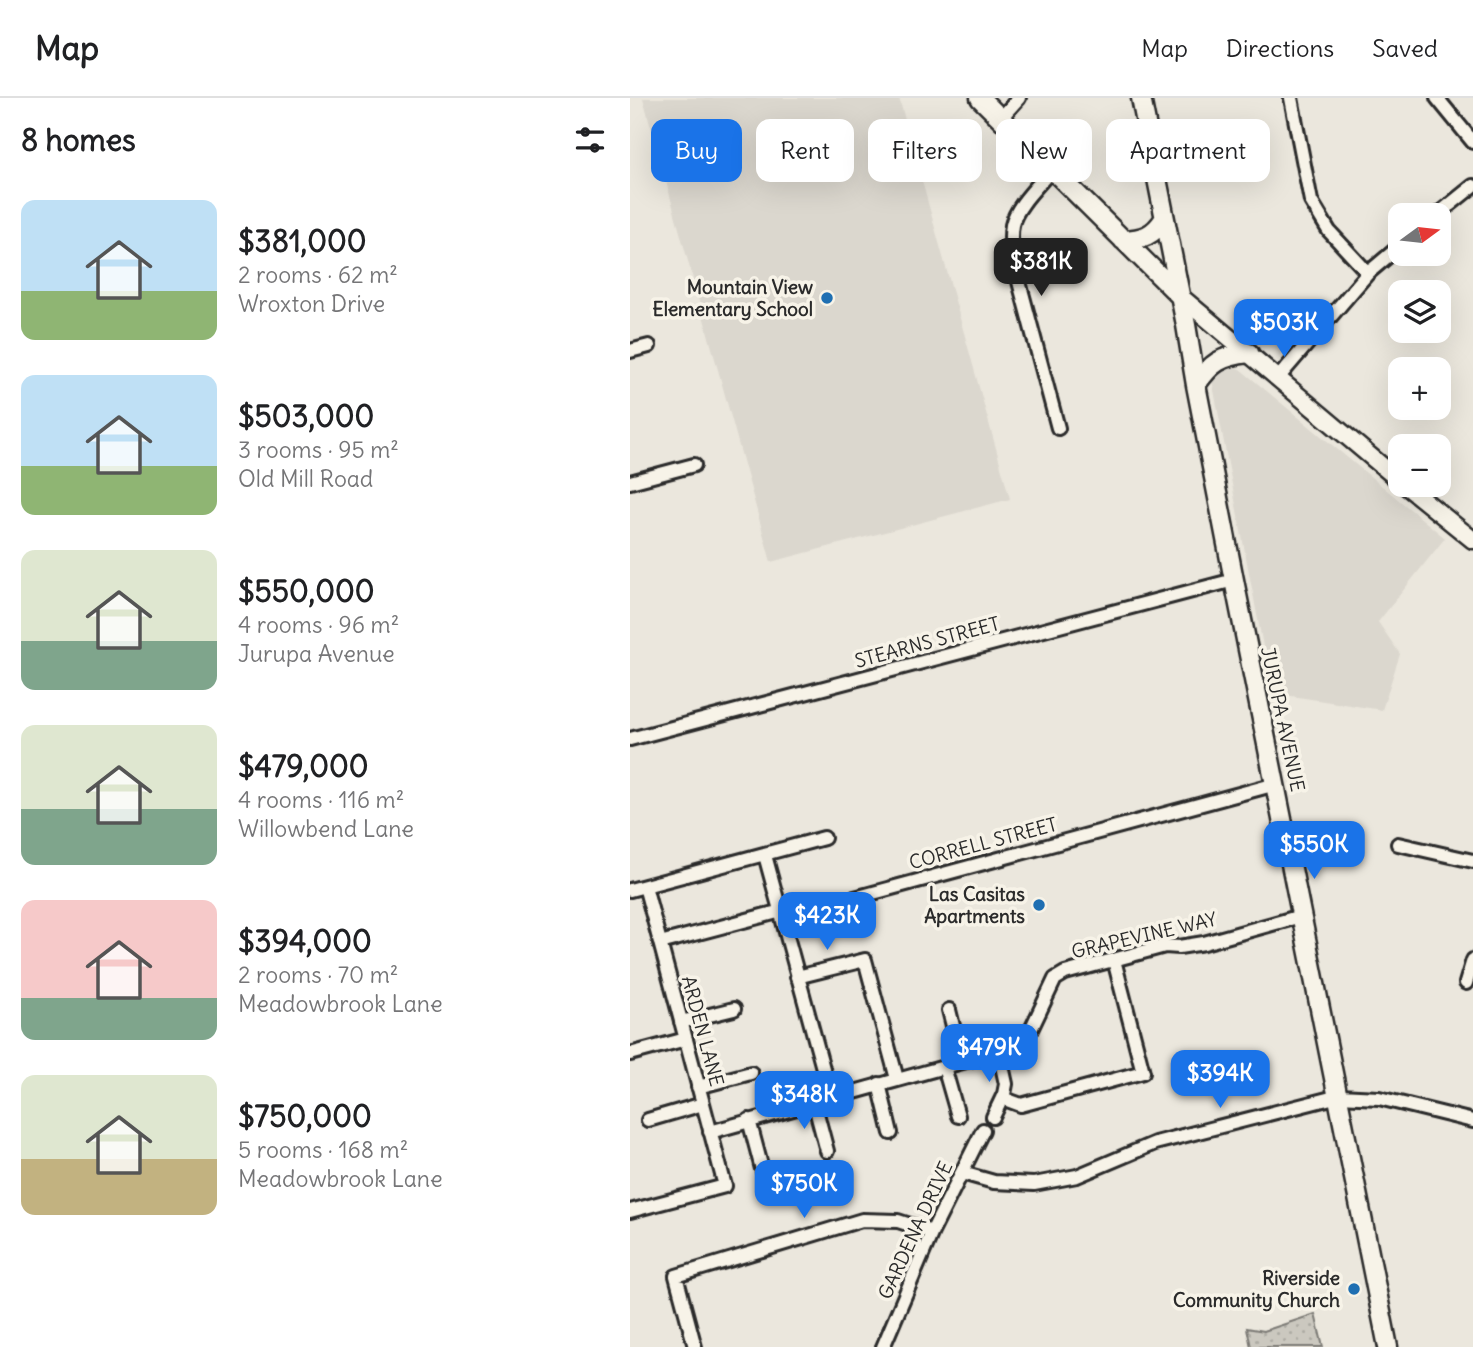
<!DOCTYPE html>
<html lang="en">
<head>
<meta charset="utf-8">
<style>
	body { margin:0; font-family:Delius,sans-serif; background:#f6f6f6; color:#202124; height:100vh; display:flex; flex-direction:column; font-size:26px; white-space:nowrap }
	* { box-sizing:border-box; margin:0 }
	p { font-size:23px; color:#757577 }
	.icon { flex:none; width:38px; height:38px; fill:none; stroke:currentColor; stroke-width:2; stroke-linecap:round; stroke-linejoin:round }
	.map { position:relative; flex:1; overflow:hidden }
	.sheet { display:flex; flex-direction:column; background:#fff; width:630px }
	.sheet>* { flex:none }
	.hud { position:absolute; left:21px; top:21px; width:665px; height:63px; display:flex; gap:14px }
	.needle { width:46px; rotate:75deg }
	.buttons { position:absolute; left:758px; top:105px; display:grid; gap:14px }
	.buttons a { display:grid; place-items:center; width:63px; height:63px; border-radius:14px; background:#fff; box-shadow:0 7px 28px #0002; font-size:35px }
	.price { position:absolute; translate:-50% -60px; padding:0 16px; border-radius:14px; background:#1a73e8; color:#fff; font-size:23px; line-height:46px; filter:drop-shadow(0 2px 4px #0008) }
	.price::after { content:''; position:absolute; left:50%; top:42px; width:21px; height:16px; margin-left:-10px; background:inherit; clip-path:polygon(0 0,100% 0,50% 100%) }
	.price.selected { background:#222; color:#fff }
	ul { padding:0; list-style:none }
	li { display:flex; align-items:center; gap:21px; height:175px; padding:0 21px }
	li span { display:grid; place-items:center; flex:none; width:196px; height:140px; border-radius:14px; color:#555 }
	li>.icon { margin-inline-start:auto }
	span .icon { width:84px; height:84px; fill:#fffc; stroke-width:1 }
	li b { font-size:30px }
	h2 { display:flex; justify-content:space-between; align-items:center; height:84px; padding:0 21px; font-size:30px }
	.tag { padding:0 24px; border-radius:14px; background:#fff; box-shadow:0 7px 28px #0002; font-size:24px; line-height:63px }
	.tag.selected { background:#1a73e8; color:#fff }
	header { display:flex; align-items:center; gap:42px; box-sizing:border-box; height:98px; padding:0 35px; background:#fff; border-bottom:2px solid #e0e0e0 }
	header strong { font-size:33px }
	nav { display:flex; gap:38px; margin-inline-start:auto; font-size:24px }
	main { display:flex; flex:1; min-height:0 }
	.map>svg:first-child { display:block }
	.built { fill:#dbd7ce }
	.grass { fill:url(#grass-dots); stroke:#7b7a75; stroke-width:2 }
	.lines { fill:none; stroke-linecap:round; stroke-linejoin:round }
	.minor-casing { stroke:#2b2b2b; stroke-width:18 }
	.tertiary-casing { stroke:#2b2b2b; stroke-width:21 }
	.secondary-casing { stroke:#2b2b2b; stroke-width:23 }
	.minor { stroke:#f7f3e8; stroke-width:12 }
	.tertiary { stroke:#f7f3e8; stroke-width:16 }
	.secondary { stroke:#f7f3e8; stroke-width:18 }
	.poi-dot { fill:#1f6fb2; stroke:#f7f3e8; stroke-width:2.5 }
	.labels { text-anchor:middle; stroke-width:7; stroke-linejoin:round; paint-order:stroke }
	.poi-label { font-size:19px; font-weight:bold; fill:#2b2b2b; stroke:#f7f3e8; text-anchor:end }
	.street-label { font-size:19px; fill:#2b2b2b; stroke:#f7f3e8 }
</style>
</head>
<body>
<header>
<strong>Map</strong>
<nav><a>Map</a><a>Directions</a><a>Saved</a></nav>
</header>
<main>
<section class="sheet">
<h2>8 homes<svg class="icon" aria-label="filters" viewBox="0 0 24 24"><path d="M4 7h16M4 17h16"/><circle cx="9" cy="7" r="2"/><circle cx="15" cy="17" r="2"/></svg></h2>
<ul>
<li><span style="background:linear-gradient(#bfe0f5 65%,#8fb573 0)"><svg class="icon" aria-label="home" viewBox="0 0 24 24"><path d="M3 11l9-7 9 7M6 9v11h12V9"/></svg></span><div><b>$381,000</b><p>2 rooms · 62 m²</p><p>Wroxton Drive</p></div></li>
<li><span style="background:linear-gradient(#bfe0f5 65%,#8fb573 0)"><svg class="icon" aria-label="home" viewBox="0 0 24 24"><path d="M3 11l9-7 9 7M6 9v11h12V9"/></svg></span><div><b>$503,000</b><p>3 rooms · 95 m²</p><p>Old Mill Road</p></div></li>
<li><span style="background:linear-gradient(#dfe7d0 65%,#7fa58c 0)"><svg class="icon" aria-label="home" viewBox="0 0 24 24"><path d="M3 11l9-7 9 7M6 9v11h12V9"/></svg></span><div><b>$550,000</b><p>4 rooms · 96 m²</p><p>Jurupa Avenue</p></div></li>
<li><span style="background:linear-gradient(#dfe7d0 60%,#7fa58c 0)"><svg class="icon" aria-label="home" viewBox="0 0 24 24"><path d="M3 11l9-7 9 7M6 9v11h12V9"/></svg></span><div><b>$479,000</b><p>4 rooms · 116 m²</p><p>Willowbend Lane</p></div></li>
<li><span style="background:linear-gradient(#f6c9c9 70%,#7fa58c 0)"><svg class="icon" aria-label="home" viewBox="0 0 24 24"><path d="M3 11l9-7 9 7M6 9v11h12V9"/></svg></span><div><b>$394,000</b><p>2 rooms · 70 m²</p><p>Meadowbrook Lane</p></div></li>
<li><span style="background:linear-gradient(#dfe7d0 60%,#c2b280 0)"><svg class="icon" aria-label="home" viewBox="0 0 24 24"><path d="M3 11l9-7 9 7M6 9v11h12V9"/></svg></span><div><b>$750,000</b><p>5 rooms · 168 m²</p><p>Meadowbrook Lane</p></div></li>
</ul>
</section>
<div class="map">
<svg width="843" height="1249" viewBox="0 0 843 1249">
	<defs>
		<pattern id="grass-dots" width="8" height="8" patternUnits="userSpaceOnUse" patternTransform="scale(1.75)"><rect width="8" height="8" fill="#cbc8bf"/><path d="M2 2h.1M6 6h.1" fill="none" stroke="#aeaca4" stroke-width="1.8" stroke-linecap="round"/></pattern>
	</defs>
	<rect width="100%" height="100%" fill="#ebe7dd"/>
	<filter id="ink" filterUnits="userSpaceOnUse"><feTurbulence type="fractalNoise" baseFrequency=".0143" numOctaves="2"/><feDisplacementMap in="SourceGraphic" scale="14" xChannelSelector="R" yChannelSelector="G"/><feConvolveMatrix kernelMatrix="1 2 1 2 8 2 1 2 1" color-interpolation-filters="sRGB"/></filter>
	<g filter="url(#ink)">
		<path class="built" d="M13,0H269L380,401L141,464Z
			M599,267L610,271L815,440L748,524L770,556L752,612L642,595L582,282L584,274Z"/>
		<path class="grass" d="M685,1216L693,1249H621L617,1230L634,1233Z"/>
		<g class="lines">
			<defs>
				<path id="minor" d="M661,0L681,103L699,133L738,175
					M807,0L843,44
					M370,21L389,0
					M421,72C409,87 386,108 382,127C380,138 381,149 383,161L428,330
					M807,117L843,88
					M0,253L19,248
					M648,280L738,175L770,148
					M0,384L64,367
					M0,641L604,482
					M768,746L843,763
					M135,757L201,1000
					M0,792L194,740
					M30,845L155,812L162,813L195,808L221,801L646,686
					M167,879L235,862L267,981
					M836,885L843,862
					M319,912L332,964
					M51,924L104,911
					M0,956L56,941
					M314,969L328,1018
					M249,986L261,1035
					M68,989L121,975
					M372,1000L391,1007L513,974L484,862
					M184,1004L197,1053
					M363,1019L374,996L376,986L369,954
					M18,1022L73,1006
					M119,1022L132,1071
					M80,1034L390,948L397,940L425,881L435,875L535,848L549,849L574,845L671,818
					M332,1075L364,1084L404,1086L447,1078L525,1045L709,998L749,1000L843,1023
					M0,1113L95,1088L15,788
					M65,1249L46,1178L232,1122L268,1123L302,1134
					M253,1249L302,1134L353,1032"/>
				<path id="tertiary" d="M550,198L770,383
					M775,387L843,442"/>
				<path id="secondary" d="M350,0L550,198
					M511,0L556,227L566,287L604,482L758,1249
					M493,142C513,141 523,138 534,121
					M566,287C581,265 591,258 619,255"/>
			</defs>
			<use href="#minor" class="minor-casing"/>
			<use href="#tertiary" class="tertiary-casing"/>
			<use href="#secondary" class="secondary-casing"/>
			<use href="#minor" class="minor"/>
			<use href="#tertiary" class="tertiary"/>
			<use href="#secondary" class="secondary"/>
		</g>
	</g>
	<g class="poi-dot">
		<circle cx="197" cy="200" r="7"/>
		<circle cx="409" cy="807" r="7"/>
		<circle cx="724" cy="1191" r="7"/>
	</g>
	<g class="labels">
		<g class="poi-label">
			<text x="183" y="196">Mountain View<tspan x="183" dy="22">Elementary School</tspan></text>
			<text x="395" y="803">Las Casitas<tspan x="395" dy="22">Apartments</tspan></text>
			<text x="710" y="1187">Riverside<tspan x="710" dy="22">Community Church</tspan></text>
		</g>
		<g class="street-label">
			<text transform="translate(297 544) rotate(-15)" y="7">STEARNS STREET</text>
			<text transform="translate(653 621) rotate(78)" y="7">JURUPA AVENUE</text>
			<text transform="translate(353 745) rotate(-15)" y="7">CORRELL STREET</text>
			<text transform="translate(514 837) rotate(-13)" y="7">GRAPEVINE WAY</text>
			<text transform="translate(73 933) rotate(75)" y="7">ARDEN LANE</text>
			<text transform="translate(285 1132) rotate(-65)" y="7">GARDENA DRIVE</text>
		</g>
	</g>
</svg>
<div class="buttons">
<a><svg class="needle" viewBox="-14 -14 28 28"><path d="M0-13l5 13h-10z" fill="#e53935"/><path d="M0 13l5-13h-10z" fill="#757577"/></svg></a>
<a><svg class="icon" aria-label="layers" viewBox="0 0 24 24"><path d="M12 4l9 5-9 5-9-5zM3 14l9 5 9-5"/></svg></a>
<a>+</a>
<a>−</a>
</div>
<b class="price selected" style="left:411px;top:200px">$381K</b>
<b class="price" style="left:654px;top:261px">$503K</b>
<b class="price" style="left:684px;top:783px">$550K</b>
<b class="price" style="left:197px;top:854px">$423K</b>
<b class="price" style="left:359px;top:986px">$479K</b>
<b class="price" style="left:590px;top:1012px">$394K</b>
<b class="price" style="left:174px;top:1033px">$348K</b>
<b class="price" style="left:174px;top:1122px">$750K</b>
<div class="hud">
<a class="tag selected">Buy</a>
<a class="tag">Rent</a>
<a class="tag">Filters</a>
<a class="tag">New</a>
<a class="tag">Apartment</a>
</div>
</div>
</main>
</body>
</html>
